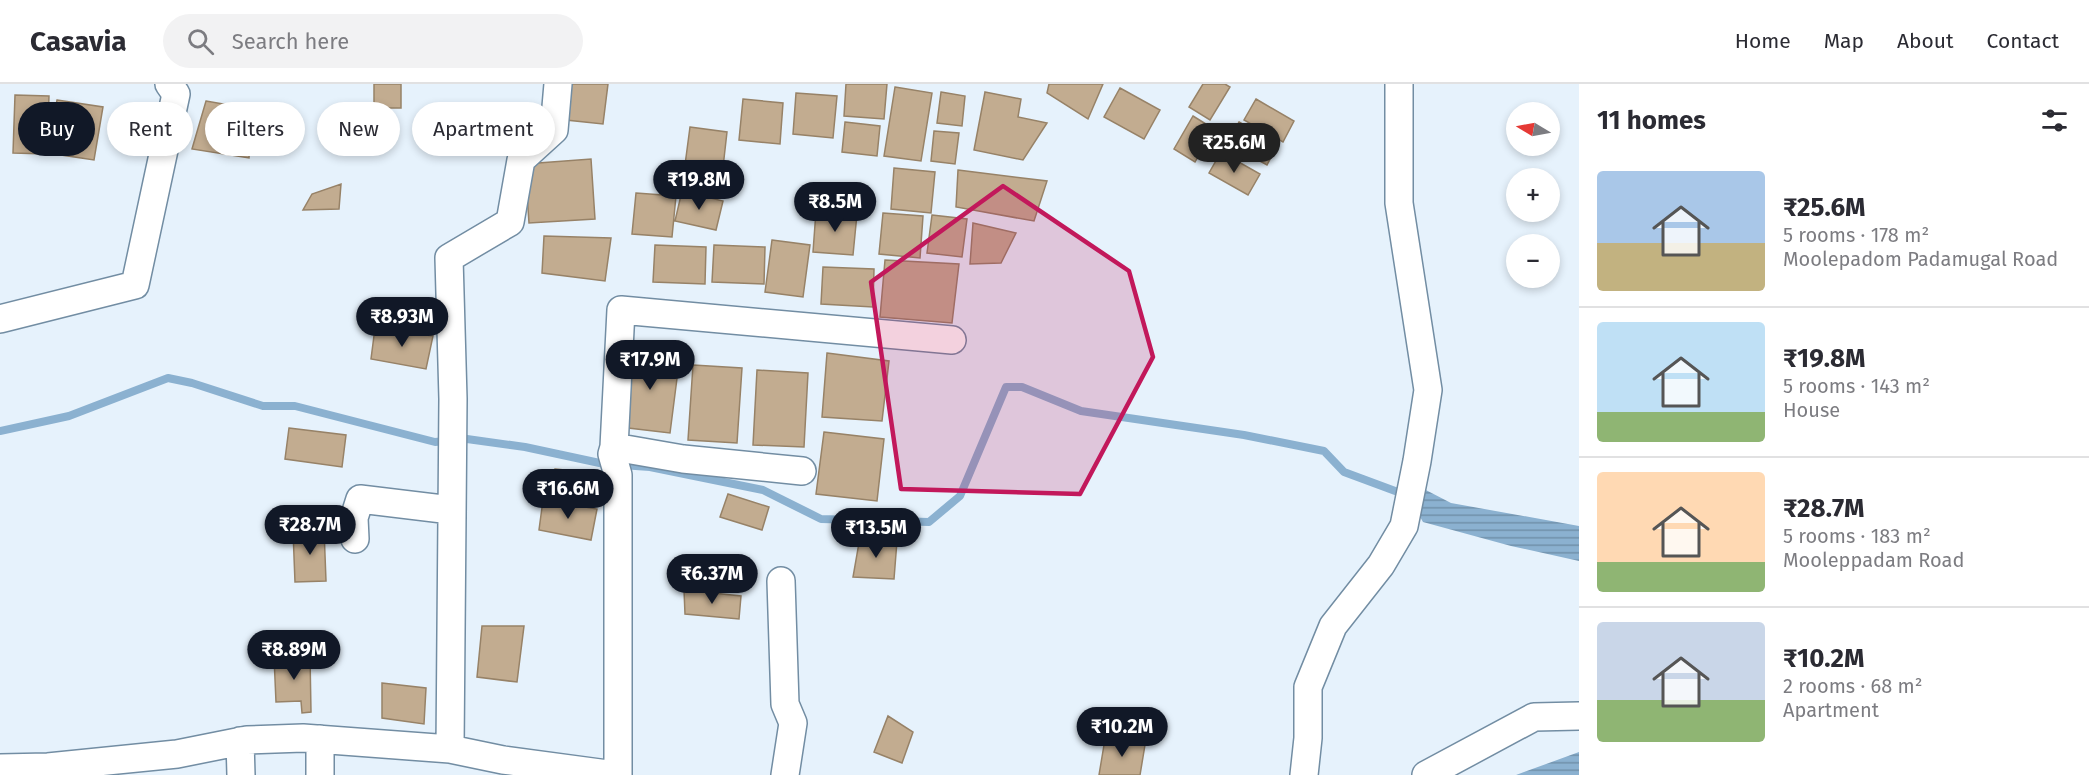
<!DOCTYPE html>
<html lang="en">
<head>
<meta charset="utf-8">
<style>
	body { margin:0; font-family:"Fira Sans",sans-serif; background:#f2f2f3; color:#2b2b33; height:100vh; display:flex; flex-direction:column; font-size:22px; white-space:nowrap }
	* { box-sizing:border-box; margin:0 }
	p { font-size:20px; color:#7c7c81 }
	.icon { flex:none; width:33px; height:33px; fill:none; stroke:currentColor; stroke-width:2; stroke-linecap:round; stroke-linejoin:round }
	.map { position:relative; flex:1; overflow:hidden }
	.details { display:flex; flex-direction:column; background:#fff; width:510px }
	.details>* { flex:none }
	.hud { position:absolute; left:18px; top:18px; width:570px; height:54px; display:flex; gap:12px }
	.needle { width:39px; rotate:280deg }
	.tools { position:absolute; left:1506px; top:18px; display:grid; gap:12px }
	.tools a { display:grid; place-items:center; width:54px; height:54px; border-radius:50%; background:#fff; box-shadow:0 3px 9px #0003; font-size:30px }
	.price { position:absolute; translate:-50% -51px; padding:0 14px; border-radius:21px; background:#111827; color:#fff; font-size:20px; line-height:39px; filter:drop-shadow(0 2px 3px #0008) }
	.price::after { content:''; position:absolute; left:50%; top:36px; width:18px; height:14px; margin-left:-9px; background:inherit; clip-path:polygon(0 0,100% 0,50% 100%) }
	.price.current { background:#222; color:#fff }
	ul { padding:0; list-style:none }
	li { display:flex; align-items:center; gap:18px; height:150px; padding:0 18px }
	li+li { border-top:2px solid #e1e1e2 }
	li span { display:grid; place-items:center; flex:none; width:168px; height:120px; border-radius:6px; color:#555 }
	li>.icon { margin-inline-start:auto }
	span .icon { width:72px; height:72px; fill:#fffc; stroke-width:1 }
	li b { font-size:26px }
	h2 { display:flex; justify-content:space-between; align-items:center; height:72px; padding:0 18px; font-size:26px }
	.chip { padding:0 21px; border-radius:27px; background:#fff; box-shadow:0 3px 9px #0003; font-size:21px; line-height:54px }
	.chip.current { background:#111827; color:#fff }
	header { display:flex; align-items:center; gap:36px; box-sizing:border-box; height:84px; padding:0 30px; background:#fff; border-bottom:2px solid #e1e1e2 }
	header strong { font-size:28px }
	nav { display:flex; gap:33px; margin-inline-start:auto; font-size:21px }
	.search { width:420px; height:54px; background:#f2f2f3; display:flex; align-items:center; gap:15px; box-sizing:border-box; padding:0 21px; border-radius:33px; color:#7c7c81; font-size:22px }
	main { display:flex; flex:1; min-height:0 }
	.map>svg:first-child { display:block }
	.water { fill:url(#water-rules) }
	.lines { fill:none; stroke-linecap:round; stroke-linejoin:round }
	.stream { stroke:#8bb1d0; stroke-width:8 }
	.building { fill:#c2ac90; stroke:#978267; stroke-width:1.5 }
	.minor-casing { stroke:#728da3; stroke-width:30 }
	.minor { stroke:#fff; stroke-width:27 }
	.marked { fill:#c2185b; fill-opacity:0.2; stroke:#c2185b; stroke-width:4.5; stroke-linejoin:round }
</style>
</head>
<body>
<header>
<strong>Casavia</strong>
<div class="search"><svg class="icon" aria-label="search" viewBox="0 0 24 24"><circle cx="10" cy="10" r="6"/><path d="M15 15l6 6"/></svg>Search here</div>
<nav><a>Home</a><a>Map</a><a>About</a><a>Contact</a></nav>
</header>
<main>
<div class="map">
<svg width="1579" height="691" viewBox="0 0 1579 691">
	<defs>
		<pattern id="water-rules" width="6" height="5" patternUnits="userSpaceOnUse" patternTransform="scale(1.5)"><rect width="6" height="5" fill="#8bb1d0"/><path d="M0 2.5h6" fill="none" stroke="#7190aa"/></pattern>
	</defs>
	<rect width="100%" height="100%" fill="#e6f2fc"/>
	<path class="water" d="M1420,403L1451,419L1579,442V477L1511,462L1423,438L1415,424Z
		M1579,668V691H1516Z"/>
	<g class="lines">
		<path class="stream" d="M0,347L69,332L168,294L192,299L263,322H295L435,358L467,355L525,363L609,381
			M621,381L650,383L763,406L821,435L929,438L960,412L1006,303H1022L1081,327L1244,351L1324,367L1344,388L1406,411"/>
	</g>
	<path class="building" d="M374,0H401V24H374Z
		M570,0H608L603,40L566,36Z
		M846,0H887L884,35L844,32Z
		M1049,0H1103L1088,35L1047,9Z
		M1203,0H1225L1230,3L1210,36L1189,23Z
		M895,3L932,9L921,77L884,72Z
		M1120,4L1160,26L1144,55L1104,33Z
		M941,8L965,12L962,42L937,39Z
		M985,8L1021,15L1018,33L1047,39L1023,76L974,66Z
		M796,9L837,12L833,54L793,50Z
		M15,11L49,12L47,70L13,69Z
		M743,15L783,19L780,60L739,56Z
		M1256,15L1294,37L1283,58L1244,36Z
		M57,16L103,23L94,76L48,69Z
		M206,17L252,25L249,74L192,65Z
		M1193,32L1214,45L1195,78L1174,65Z
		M845,38L880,42L877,72L842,68Z
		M1239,38L1278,60L1267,81L1227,59Z
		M690,43L727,48L721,101L683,96Z
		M934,47L959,49L955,80L931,77Z
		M1221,68L1260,90L1248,111L1209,89Z
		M591,75L595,135L529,139L525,80Z
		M894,84L935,88L931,129L891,125Z
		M958,86L1047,97L1034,137L956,123Z
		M341,100L339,125L303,126L312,110Z
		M682,107L723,117L716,146L675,137Z
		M636,109L676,112L672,153L632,150Z
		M816,127L857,130L853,171L813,168Z
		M883,129L923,132L920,174L879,170Z
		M932,131L967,135L962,173L927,169Z
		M973,139L1016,149L1001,179L970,180Z
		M544,152L611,154L605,197L542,189Z
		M772,156L810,161L803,213L765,208Z
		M655,161L706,163L705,200L653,198Z
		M714,161L765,163L764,200L712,198Z
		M885,176L959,180L952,239L880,233Z
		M823,183L874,185L873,223L821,220Z
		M375,244L433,252L426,285L371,275Z
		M629,264L680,271L670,349L620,343Z
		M827,269L889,277L882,337L822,333Z
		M693,281L742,284L737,359L688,356Z
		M757,286L808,289L804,363L753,361Z
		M289,344L346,351L342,383L285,375Z
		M824,348L884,355L877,417L816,410Z
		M555,385L603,390L596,418L552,412Z
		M728,410L769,423L762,446L720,433Z
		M543,416L597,425L591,456L539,446Z
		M324,445L326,497L295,498L293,447Z
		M860,453L897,457L894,495L853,493Z
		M684,506L741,512L739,535L685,530Z
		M482,542H524L517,598L477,593Z
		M310,572L311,628L302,629L301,617L276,618L274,573Z
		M382,599L426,604L424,640L382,634Z
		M888,632L913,648L902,679L874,668Z
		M1105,655L1145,661L1140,691H1099Z"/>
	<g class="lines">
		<defs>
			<path id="minor" d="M558,0L554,46L521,76L510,138L449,174L453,315L450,665L503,676L615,691
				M0,235L135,201L176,10L169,0
				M614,363L621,226L952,256
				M355,455L354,434L360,415L451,426
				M781,497L785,620L793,639L785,691
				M240,657L241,691
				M0,684L48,683L177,670L247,656L303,654L450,665
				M320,691V655
				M618,691V391L612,370L614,363L683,375L802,387
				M1304,691L1308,654V603L1333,542L1381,481L1404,442L1417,377L1428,306L1399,119V0
				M1426,691L1534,633L1579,632"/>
		</defs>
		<use href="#minor" class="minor-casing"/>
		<use href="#minor" class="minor"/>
	</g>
	<path class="marked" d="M1003,102L1129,187L1153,273L1080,410L901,405L871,198Z"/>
</svg>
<div class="tools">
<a><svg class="needle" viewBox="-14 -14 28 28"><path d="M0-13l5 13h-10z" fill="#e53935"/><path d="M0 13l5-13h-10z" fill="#7c7c81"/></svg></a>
<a>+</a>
<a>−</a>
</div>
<b class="price current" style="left:1234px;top:90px">₹25.6M</b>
<b class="price" style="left:699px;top:127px">₹19.8M</b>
<b class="price" style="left:835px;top:149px">₹8.5M</b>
<b class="price" style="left:402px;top:264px">₹8.93M</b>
<b class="price" style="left:650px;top:307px">₹17.9M</b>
<b class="price" style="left:568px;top:436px">₹16.6M</b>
<b class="price" style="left:310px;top:472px">₹28.7M</b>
<b class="price" style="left:876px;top:475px">₹13.5M</b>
<b class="price" style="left:712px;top:521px">₹6.37M</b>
<b class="price" style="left:294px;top:597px">₹8.89M</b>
<b class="price" style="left:1122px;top:674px">₹10.2M</b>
<div class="hud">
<a class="chip current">Buy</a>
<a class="chip">Rent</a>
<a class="chip">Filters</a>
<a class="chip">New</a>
<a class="chip">Apartment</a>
</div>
</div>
<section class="details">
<h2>11 homes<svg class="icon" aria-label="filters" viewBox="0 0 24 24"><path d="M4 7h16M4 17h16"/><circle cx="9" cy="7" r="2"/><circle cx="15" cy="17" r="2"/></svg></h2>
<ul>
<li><span style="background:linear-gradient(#a9c7e8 60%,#c2b280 0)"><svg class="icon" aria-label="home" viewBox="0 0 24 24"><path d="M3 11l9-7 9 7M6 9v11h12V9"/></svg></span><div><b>₹25.6M</b><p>5 rooms · 178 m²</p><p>Moolepadom Padamugal Road</p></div></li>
<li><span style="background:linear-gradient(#bfe0f5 75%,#8fb573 0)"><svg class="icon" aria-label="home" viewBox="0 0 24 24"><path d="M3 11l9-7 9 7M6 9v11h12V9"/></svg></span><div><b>₹19.8M</b><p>5 rooms · 143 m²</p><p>House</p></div></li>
<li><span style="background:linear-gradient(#ffd9b3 75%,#8fb573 0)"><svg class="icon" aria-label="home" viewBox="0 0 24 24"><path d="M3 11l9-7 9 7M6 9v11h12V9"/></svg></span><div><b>₹28.7M</b><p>5 rooms · 183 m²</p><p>Mooleppadam Road</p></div></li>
<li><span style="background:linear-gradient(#c9d6e8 65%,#8fb573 0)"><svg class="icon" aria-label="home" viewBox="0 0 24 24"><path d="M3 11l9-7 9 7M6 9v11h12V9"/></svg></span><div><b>₹10.2M</b><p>2 rooms · 68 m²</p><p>Apartment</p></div></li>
</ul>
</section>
</main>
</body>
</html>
